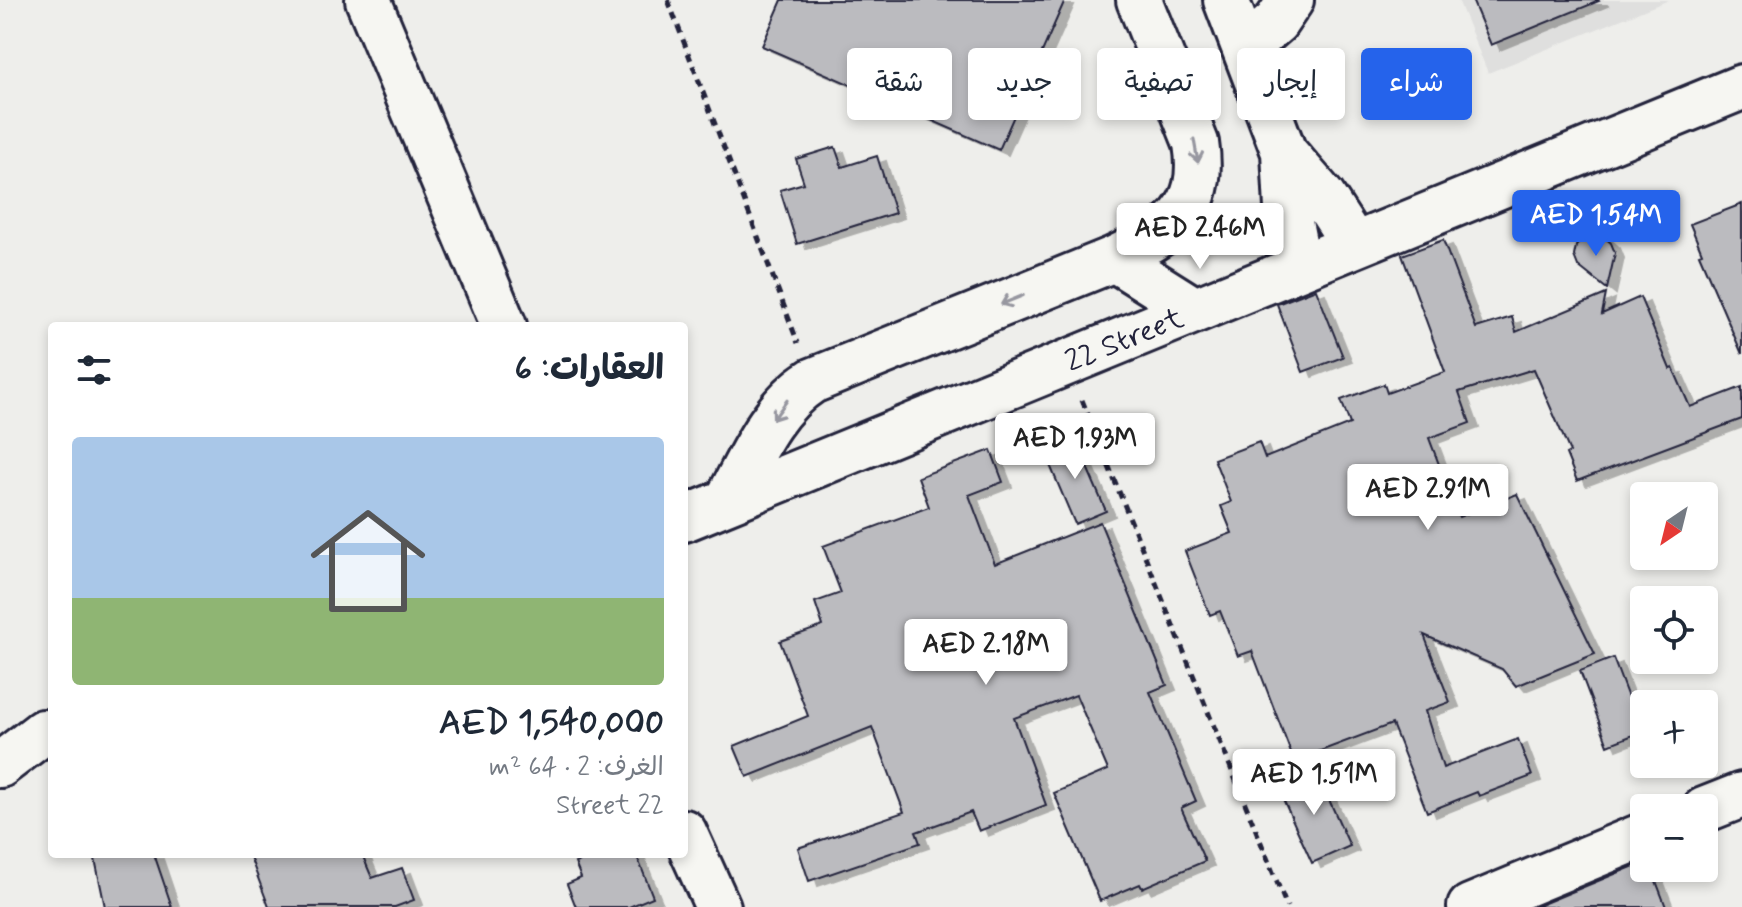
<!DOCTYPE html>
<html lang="ar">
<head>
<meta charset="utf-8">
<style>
	body { margin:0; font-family:Mynerve,"Playpen Sans Arabic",sans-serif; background:#f2f2f3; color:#1f2937; direction:rtl; height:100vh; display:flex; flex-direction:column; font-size:30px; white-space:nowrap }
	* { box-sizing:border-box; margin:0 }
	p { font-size:26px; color:#747a83 }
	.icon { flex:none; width:44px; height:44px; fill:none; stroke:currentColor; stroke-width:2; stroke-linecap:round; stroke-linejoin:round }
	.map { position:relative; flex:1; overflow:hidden; direction:ltr }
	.details { position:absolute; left:48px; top:322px; width:640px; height:536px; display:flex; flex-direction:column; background:#fff; border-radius:8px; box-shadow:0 4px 12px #0003; direction:rtl }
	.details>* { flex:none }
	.banner { position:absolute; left:712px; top:48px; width:760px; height:72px; direction:rtl; display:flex; gap:16px }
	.needle { width:52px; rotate:215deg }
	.controls { position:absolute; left:1630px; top:482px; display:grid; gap:16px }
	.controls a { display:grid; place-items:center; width:88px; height:88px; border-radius:8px; background:#fff; box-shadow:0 4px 12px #0003; font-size:40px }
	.price { position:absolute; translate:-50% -68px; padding:0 18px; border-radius:8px; background:#fff; color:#222; font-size:26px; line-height:52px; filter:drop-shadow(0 2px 4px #0008) }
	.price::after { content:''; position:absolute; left:50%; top:48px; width:24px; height:18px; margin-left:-12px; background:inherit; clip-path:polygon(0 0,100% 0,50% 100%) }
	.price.active { background:#2563eb; color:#fff }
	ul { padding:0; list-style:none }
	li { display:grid; align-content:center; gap:16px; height:424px; padding:0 24px }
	li span { display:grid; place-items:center; height:248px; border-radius:8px; color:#555 }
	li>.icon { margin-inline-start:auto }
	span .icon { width:144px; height:144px; fill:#fffc; stroke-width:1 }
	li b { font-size:34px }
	h2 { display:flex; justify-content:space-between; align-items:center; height:96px; padding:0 24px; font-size:34px }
	.chip { padding:0 28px; border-radius:8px; background:#fff; box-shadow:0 4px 12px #0003; font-size:28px; line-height:72px }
	.chip.active { background:#2563eb; color:#fff }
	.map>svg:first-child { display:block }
	.built { fill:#dfdfde }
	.building { fill:#bbbbbf; stroke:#22223b; stroke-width:2; filter:url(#shadow) }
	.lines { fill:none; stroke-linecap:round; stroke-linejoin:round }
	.minor-casing { stroke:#22223b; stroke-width:50 }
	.path { stroke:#22223b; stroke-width:5; stroke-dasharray:8 6; stroke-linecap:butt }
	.minor { stroke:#f6f6f2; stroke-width:44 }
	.oneway { stroke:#9797a0 }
	.labels { text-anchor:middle; stroke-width:7; stroke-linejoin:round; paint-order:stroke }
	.street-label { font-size:30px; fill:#22223b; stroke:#f6f6f2 }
</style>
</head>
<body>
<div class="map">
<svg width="1742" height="907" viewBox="0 0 1742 907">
	<defs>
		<filter id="shadow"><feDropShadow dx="9" dy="5" stdDeviation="0" flood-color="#0004"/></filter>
	</defs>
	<rect width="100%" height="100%" fill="#eeeeeb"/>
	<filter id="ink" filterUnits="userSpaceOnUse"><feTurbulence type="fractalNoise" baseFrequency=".0125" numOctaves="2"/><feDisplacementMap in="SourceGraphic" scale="16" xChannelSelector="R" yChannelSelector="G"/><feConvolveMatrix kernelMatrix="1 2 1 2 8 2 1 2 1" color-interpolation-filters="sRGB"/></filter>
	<g filter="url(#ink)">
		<path class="built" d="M1458,0H1669L1488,73Z"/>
		<path class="building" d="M782,0H1065L999,150L762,46Z
			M1472,0H1598L1599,1L1491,45Z
			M835,147L842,167L877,156L895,213L797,244L780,190L804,183L796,159Z
			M1742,204V354L1699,254L1702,253L1690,224Z
			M1593,234L1603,236L1611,243L1615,253L1607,289L1578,266L1574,256L1576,246L1583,238Z
			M1443,240L1476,328L1512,317L1516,332L1606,294L1602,314L1640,297L1670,369L1673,368L1690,407L1742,387V419L1577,481L1566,454L1570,452L1534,369L1459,392L1470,423L1429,438L1459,517L1517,494L1595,654L1516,686L1502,669L1424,635L1450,702L1425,711L1443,768L1518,739L1532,776L1479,796L1477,792L1427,812L1392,724L1294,761L1252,651L1238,656L1220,611L1210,615L1185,551L1232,533L1221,506L1231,502L1214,459L1259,442L1265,458L1350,424L1341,400L1384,384L1387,393L1445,372L1402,255Z
			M1316,289L1343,357L1303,372L1277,304Z
			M1074,437L1106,511L1075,524L1044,451Z
			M991,450L1003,482L969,495L995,564L1100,522L1167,685L1150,692L1196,801L1181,808L1205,861L1142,888L1140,884L1100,901L1054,793L1108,770L1076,695L1014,718L1046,805L979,831L971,812L916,832L920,843L809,881L798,848L904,812L872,727L747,777L734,746L808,716L780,641L823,626L815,602L841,593L823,546L929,507L918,477Z
			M1613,658L1641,732L1608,745L1580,671Z
			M1316,771L1350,846L1312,863L1278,788Z
			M94,854H154L172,907H105Z
			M249,854H362L372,878L402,868L414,900L395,907H269Z
			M598,854H636L653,897L629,907H576L567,884L581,878L575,863Z
			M1644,862V868H1651L1666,907H1535Z"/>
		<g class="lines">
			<defs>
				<path id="minor" d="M368,0L504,326
					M1226,0L1284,152L1287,208L1299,267
					M1246,48L1276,22L1291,0
					M1284,152L1323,197L1354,245
					M1114,259L1195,310
					M727,501C750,459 770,408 812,381L1114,259C1170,231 1207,213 1196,143L1139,0
					M684,519L1742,87
					M0,765L43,732
					M1704,810L1742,795
					M684,832L718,907
					M1470,907L1644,835"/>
			</defs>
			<use href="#minor" class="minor-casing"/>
			<path class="path" d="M668,0L798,343
				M1082,400L1287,907"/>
			<use href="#minor" class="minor"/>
		</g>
		<defs><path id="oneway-shaft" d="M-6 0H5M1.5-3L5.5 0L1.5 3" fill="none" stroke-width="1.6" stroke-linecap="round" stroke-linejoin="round" transform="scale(2)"/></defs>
		<g class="oneway">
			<use href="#oneway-shaft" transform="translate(1196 151) rotate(80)"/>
			<use href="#oneway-shaft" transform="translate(1012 300) rotate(158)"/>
			<use href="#oneway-shaft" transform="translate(780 410) rotate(126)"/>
		</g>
	</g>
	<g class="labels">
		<g class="street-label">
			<text transform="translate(1124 339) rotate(-22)" y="10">22 Street</text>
		</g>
	</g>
</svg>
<div class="controls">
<a><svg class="needle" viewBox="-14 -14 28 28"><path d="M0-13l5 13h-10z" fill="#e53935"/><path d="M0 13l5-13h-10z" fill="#747a83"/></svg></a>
<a><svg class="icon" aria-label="locate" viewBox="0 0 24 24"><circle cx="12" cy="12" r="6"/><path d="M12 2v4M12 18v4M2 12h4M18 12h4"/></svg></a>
<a>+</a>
<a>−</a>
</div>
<b class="price active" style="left:1596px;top:258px">AED 1.54M</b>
<b class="price" style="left:1200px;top:271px">AED 2.46M</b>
<b class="price" style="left:1075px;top:481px">AED 1.93M</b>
<b class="price" style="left:1428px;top:532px">AED 2.91M</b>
<b class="price" style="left:986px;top:687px">AED 2.18M</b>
<b class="price" style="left:1314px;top:817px">AED 1.51M</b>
<div class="banner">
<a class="chip active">شراء</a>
<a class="chip">إيجار</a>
<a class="chip">تصفية</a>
<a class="chip">جديد</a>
<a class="chip">شقة</a>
</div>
<section class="details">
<h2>العقارات: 6<svg class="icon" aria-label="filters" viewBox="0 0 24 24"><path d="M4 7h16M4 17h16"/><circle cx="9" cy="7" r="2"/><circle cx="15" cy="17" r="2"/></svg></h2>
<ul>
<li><span style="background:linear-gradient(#a9c7e8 65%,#8fb573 0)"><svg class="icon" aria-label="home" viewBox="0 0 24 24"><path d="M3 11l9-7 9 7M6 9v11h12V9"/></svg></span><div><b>AED 1,540,000</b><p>الغرف: 2 · 64 m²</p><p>22 Street</p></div></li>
</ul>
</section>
</div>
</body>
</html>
